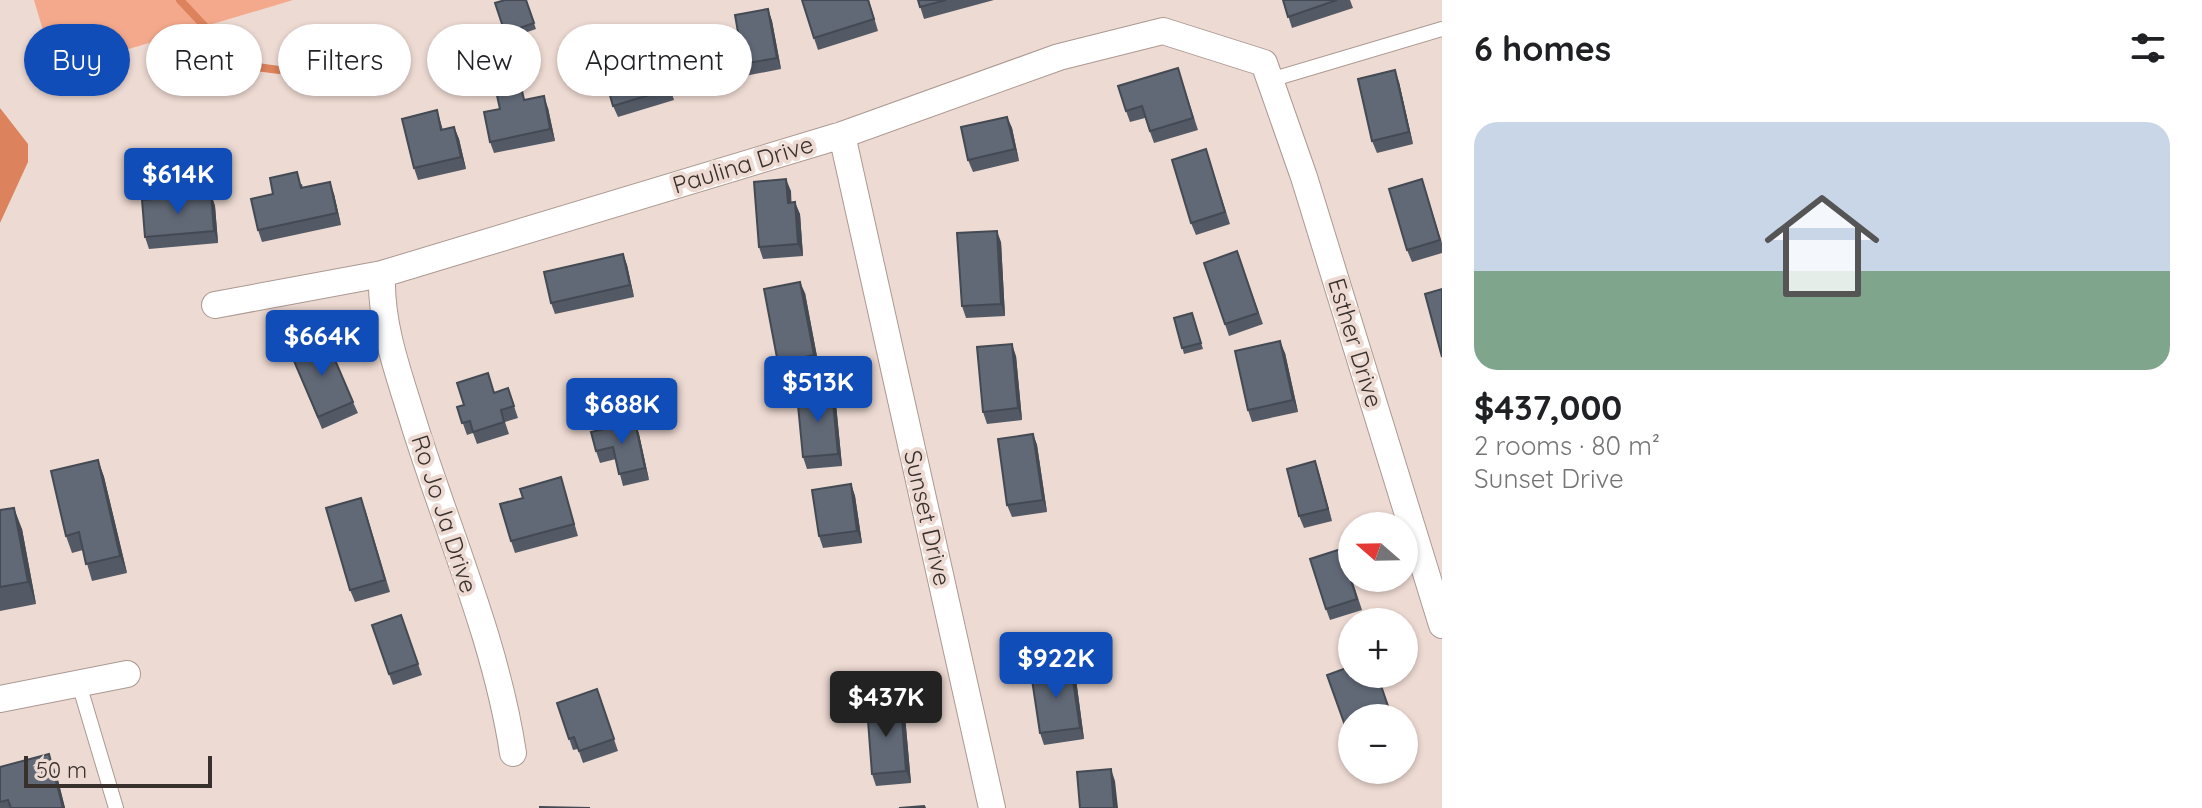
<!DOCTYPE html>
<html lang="en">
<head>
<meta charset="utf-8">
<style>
	body { margin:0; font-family:Quicksand,sans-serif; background:#f2f2f2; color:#202124; height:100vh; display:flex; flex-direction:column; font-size:30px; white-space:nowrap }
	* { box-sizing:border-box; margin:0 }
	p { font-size:26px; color:#757577 }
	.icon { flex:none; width:44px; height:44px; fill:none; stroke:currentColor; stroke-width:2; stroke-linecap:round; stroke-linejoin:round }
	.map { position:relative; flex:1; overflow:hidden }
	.details { display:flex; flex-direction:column; background:#fff; width:760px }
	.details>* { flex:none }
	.top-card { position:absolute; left:24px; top:24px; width:760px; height:72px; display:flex; gap:16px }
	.needle { width:52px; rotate:290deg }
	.controls { position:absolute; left:1338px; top:512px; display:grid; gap:16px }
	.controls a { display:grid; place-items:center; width:80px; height:80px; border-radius:50%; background:#fff; box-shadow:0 2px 6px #0004; font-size:40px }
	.scale { position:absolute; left:24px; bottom:20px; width:188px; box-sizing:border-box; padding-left:8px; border:4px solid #38302d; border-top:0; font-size:22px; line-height:28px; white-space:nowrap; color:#38302d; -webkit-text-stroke:6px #eddad2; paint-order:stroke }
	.price { position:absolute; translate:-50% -68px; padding:0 18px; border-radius:8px; background:#104db8; color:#fff; font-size:26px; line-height:52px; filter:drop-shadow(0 2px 4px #0008) }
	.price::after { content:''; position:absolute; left:50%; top:48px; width:24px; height:18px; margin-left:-12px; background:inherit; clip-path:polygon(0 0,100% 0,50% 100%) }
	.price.current { background:#222; color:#fff }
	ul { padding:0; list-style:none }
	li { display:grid; align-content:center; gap:16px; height:424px; padding:0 32px }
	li+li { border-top:2px solid #e0e0e0 }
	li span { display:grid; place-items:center; height:248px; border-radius:24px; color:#555 }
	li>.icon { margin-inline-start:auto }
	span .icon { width:144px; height:144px; fill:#fffc; stroke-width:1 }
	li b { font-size:34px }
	h2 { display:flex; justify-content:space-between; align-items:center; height:96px; padding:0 32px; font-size:34px }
	.pill { padding:0 28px; border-radius:36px; background:#fff; box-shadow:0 2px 6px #0004; font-size:28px; line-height:72px }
	.pill.current { background:#104db8; color:#fff }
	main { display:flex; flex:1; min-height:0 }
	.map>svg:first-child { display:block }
	.green { fill:#f4a98c }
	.water { fill:#dc825d }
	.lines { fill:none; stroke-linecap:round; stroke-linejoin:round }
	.stream { stroke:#dc825d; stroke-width:8 }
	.service-casing { stroke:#ab9992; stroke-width:16 }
	.minor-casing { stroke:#ab9992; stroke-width:28 }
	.service { stroke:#fff; stroke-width:14 }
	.minor { stroke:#fff; stroke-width:26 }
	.wall { fill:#535a66 }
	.shaded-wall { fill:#444a53 }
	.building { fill:#616977; stroke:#444a53; stroke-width:2 }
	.labels { text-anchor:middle; stroke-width:8; stroke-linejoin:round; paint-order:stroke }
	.street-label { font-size:24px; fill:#38302d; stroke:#eddad2 }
</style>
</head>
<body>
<main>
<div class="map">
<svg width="1442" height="808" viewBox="0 0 1442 808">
	<rect width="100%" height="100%" fill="#eddad2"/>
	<path class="green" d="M34,0H293L55,71Z"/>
	<path class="water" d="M0,108L28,144V162L0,223Z"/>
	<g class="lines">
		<path class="stream" d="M180,0L210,32L220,55L235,64L279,70"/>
		<defs>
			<path id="service" d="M1270,80L1442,29
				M79,684L116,808"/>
			<path id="minor" d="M842,135L992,808
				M382,274C380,327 400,377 415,427C449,535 496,641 513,753
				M215,305L382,274L842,135L1059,57L1163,31L1264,63L1304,177L1442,625
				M0,699L127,674"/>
		</defs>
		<use href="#service" class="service-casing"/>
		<use href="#minor" class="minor-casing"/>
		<use href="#service" class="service"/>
		<use href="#minor" class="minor"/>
	</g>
	<path class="wall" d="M526,0L536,29L507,39L495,3Z
		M869,0L878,31L818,50L814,38Z
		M918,0H994L924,19Z
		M1283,0H1350L1353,8L1292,28Z
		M768,9L772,21L781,69L708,83L703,71L738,32Z
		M659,54L674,100L618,117L613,106Z
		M1178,68L1198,130L1154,143L1145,118L1130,122L1126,111Z
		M1399,82L1413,144L1377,153L1372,141Z
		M525,100L548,108L555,141L494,153L490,142L500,109Z
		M437,110L443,130L454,127L459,139L466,169L418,180L414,168Z
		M1007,117L1012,128L1019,161L973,172L968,160Z
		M1206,149L1230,224L1196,235L1191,223Z
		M1422,179L1442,243V253L1412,262L1407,250Z
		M302,184L303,188L334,194L341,225L262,242L258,230L273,194Z
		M791,191V202L800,214L803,256L763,259L759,247Z
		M211,194L215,206L218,243L149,249L145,237Z
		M1001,242L1005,316L966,318L962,306Z
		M1237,251L1263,324L1229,336L1204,263Z
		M623,254L627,265L634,297L555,314L551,303Z
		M805,293L819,367L782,375L778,363Z
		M1192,313L1203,349L1184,354L1174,318Z
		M1285,353L1298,412L1252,422L1248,410Z
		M291,354L353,402L358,413L322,429Z
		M1016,356L1022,420L987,424L983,412Z
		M508,388L518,418L505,422L509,434L477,444L473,433L467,435L457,407Z
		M832,392L836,404L842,466L807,469L803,457Z
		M635,422L639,434L649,480L623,486L616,459L600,463L596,451Z
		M1033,434L1037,445L1047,512L1012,517L1007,505Z
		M98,460L104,477L127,573L92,581L83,550L72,553L66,536Z
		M1315,461L1332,521L1304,528L1299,516Z
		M561,477L578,536L515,553L511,541L523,498Z
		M851,484L855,496L862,543L823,548L819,536Z
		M365,509L390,592L355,602L350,590Z
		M0,510L22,529L36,604L0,611Z
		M1346,561L1362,610L1330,620L1326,609Z
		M401,615L422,675L393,685L389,674Z
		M1377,674L1393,718H1352L1351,743L1327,675Z
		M1076,679L1084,739L1044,745L1040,733Z
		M597,689L618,751L583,763L578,749L573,750L557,703Z
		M905,716L911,783L876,786L872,774Z
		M0,767L57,776L65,808H0Z"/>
	<path class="shaded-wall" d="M768,9L772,21L781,69L777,58Z
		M1395,70L1399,82L1413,144L1409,132Z
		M544,96L548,108L555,141L550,129Z
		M1007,117L1012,128L1019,161L1015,149Z
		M454,127L459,139L466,169L461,157Z
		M786,179L791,191L792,215L788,203Z
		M330,182L334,194L341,225L337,213Z
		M211,194L215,206L218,243L214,231Z
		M795,202L800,214L803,256L798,244Z
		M997,231L1001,242L1005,316L1001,304Z
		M623,254L627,265L634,297L630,285Z
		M800,282L805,293L819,367L814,355Z
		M1280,341L1285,353L1298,412L1293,400Z
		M1012,344L1016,356L1022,420L1018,408Z
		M832,392L836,404L842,466L838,454Z
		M635,422L639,434L649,480L645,468Z
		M1033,434L1037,445L1047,512L1043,500Z
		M98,460L104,477L127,573L120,556Z
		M1315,461L1319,473L1332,521L1328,509Z
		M851,484L855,496L862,543L857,531Z
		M14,508L22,529L36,604L28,582Z
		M1071,667L1076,679L1084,739L1080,728Z
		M901,705L905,716L911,783L906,771Z
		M49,754L57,776L65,808H63Z
		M1111,769L1115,781L1118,808H1114Z"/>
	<path class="building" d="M505,0H526L534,23L505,33L495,3Z
		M802,0H868L874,19L814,38Z
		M918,0H946L920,7Z
		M1283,0H1337L1288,17Z
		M768,9L777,58L703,71L698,40L738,32L735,15Z
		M659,54L669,89L613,106L603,71Z
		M1178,68L1193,118L1150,131L1142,106L1126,111L1118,86Z
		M1395,70L1409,132L1372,141L1358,79Z
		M521,86L524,100L544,96L550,129L490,142L484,112L500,109L496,91Z
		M437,110L441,130L454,127L461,157L414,168L402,119Z
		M1007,117L1015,149L968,160L961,127Z
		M1206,149L1225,212L1191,223L1172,160Z
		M297,172L301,188L330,182L337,213L258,230L251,199L273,194L270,178Z
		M786,179L788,203L795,202L798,244L759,247L754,182Z
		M1422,179L1440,240L1407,250L1389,189Z
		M211,194L214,231L145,237L142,200Z
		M997,231L1001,304L962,306L957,233Z
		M1237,251L1258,313L1225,324L1204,263Z
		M623,254L630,285L551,303L544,272Z
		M800,282L814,355L778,363L764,289Z
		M1442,289V357L1425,294Z
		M1192,313L1201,343L1182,348L1174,318Z
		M326,339L353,402L318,417L291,354Z
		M1280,341L1293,400L1248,410L1235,351Z
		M1012,344L1018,408L983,412L977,347Z
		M488,373L494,393L508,388L514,406L501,410L504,422L473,432L470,421L462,423L457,407L464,405L457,383Z
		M832,392L838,454L803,457L797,395Z
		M635,422L645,468L619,474L613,447L596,451L591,432Z
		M1033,434L1043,500L1007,505L998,439Z
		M98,460L120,556L86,564L79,532L66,536L51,471Z
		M1315,461L1328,509L1299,516L1287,469Z
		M561,477L574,524L511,541L500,504L523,498L520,489Z
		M851,484L857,531L819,536L812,490Z
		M361,498L385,580L350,590L326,508Z
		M14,508L28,582L0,587V510Z
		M1341,549L1357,599L1326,609L1310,559Z
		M401,615L418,664L389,674L372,625Z
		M1352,666V674H1377L1391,715L1383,718H1352V729L1347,731L1327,675Z
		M1071,667L1080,728L1040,733L1031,673Z
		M597,689L614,739L579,751L574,737L569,739L557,703Z
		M901,705L906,771L872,774L867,707Z
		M49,754L63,808H11L8,800L0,802V767Z
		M1111,769L1114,808H1080L1077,772Z
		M924,806L925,808H899Z
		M540,807L590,808H540Z"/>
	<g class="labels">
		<g class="street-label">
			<text transform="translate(743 165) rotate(-17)" y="8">Paulina Drive</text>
			<text transform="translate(1355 343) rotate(73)" y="8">Esther Drive</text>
			<text transform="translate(444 514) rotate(72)" y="8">Ro Jo Ja Drive</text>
			<text transform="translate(927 518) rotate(77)" y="8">Sunset Drive</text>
		</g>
	</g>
</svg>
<div class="controls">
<a><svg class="needle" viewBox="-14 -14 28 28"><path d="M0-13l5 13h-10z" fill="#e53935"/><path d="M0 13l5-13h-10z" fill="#757577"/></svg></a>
<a>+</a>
<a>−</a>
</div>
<div class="scale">50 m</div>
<b class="price" style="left:178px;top:216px">$614K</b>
<b class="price" style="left:322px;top:378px">$664K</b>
<b class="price" style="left:818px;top:424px">$513K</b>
<b class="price" style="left:622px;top:446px">$688K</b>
<b class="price" style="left:1056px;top:700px">$922K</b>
<b class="price current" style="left:886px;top:739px">$437K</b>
<div class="top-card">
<a class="pill current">Buy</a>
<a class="pill">Rent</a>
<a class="pill">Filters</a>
<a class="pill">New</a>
<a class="pill">Apartment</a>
</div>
</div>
<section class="details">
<h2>6 homes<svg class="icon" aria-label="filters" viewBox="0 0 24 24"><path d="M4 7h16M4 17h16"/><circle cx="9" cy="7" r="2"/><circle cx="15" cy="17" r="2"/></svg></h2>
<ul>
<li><span style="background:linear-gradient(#c9d6e8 60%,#7fa58c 0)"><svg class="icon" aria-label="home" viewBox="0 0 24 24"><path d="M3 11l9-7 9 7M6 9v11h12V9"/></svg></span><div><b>$437,000</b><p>2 rooms · 80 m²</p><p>Sunset Drive</p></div></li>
</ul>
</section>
</main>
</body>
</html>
